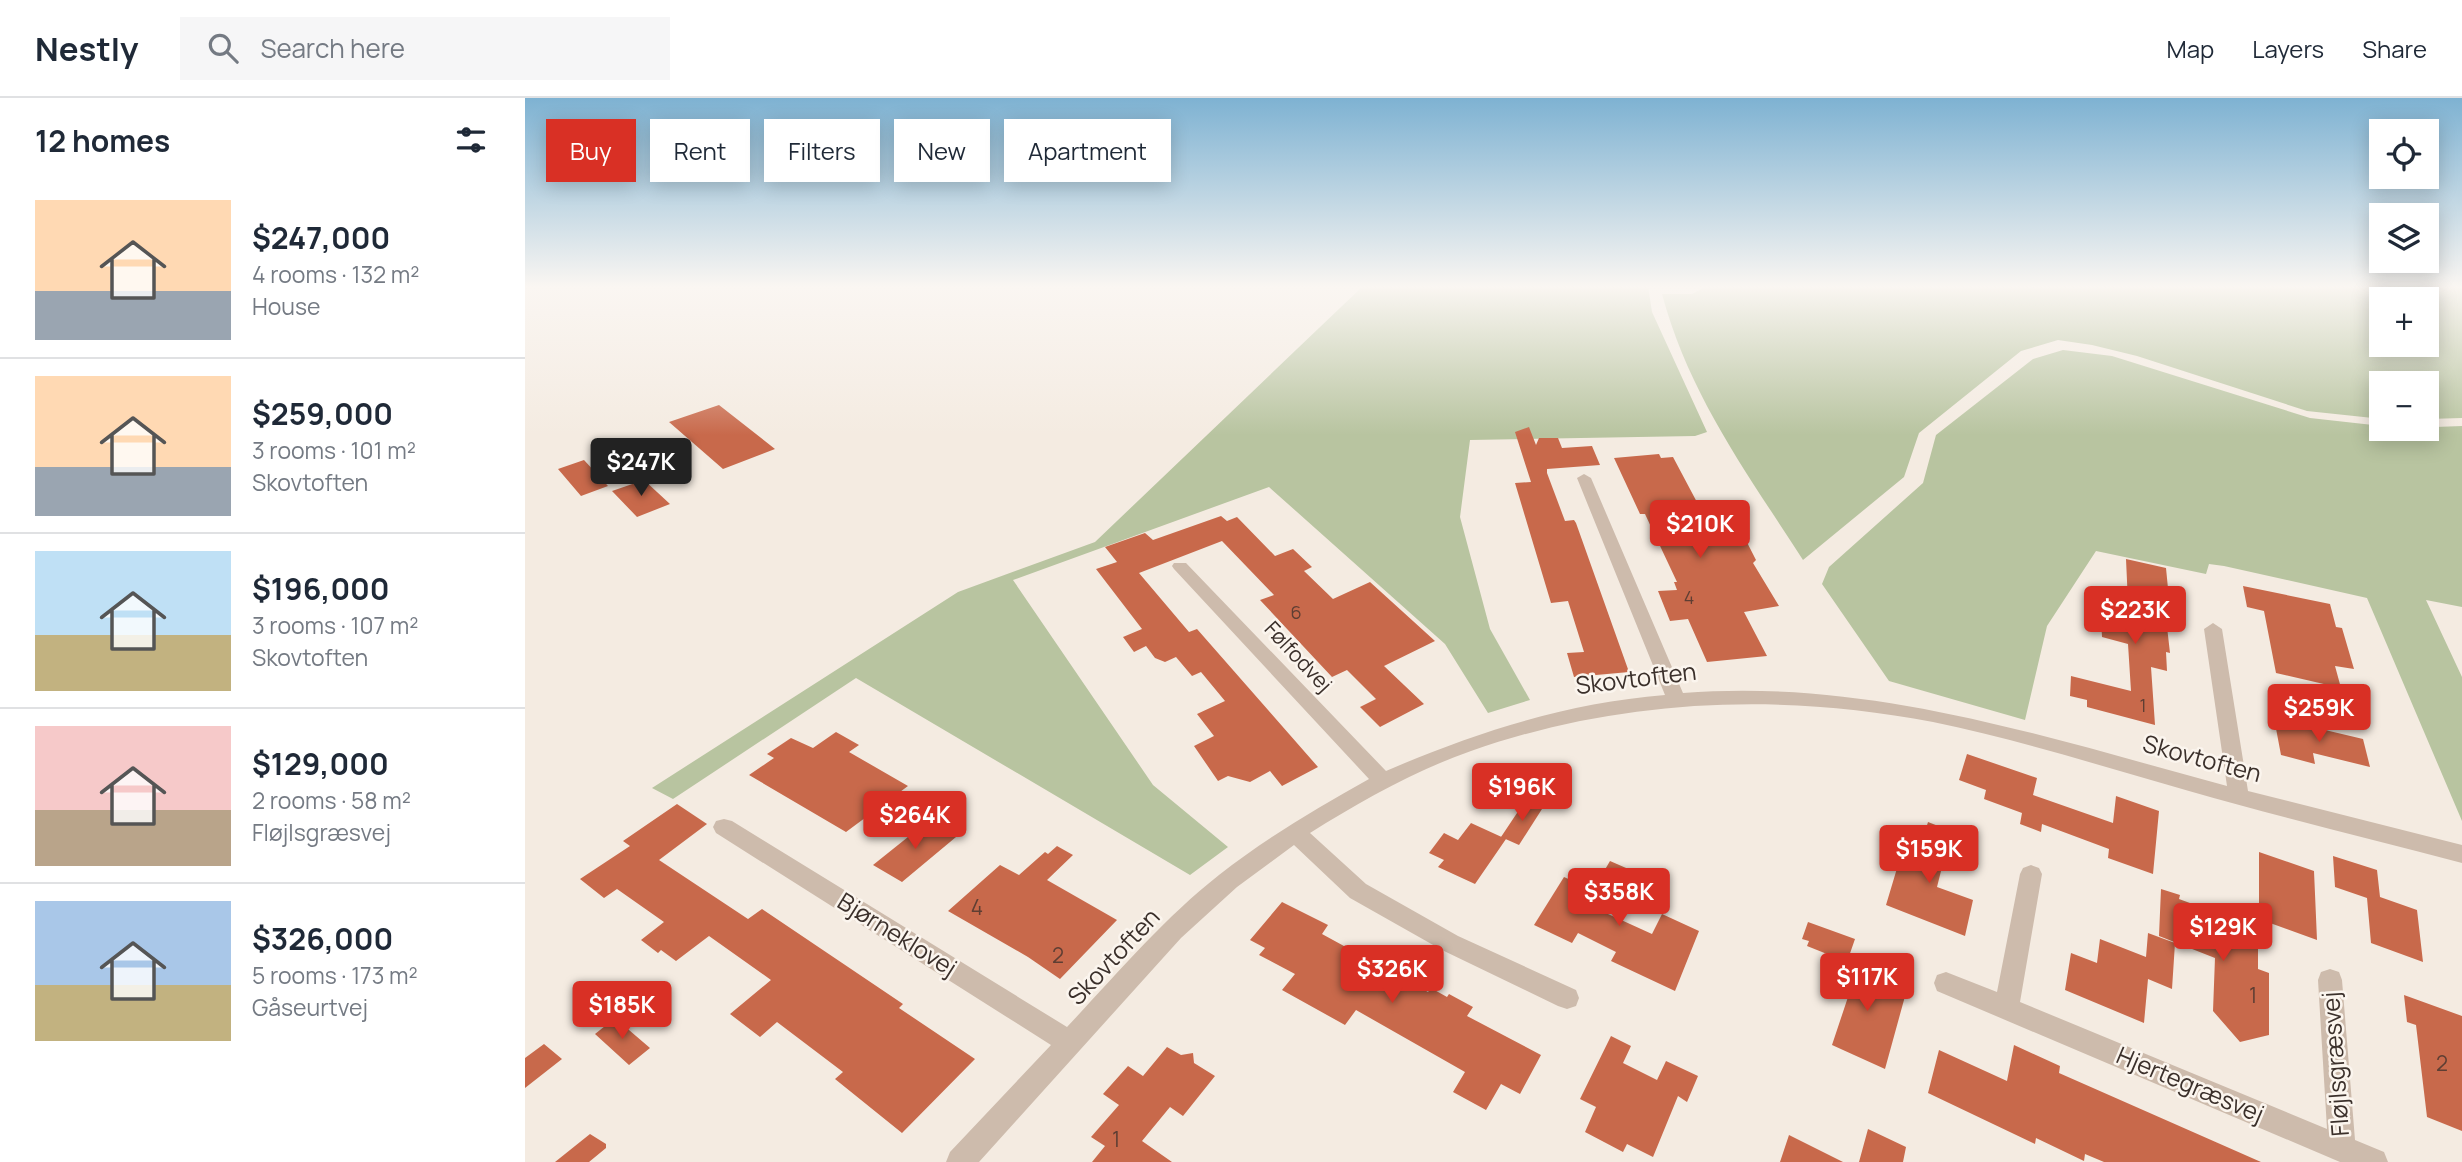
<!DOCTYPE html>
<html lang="en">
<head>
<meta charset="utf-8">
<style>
	body { margin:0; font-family:Manrope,sans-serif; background:#f6f6f7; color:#1f2937; height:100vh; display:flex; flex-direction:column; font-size:26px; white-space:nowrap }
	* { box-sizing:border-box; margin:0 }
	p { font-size:23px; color:#747a83 }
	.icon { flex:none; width:38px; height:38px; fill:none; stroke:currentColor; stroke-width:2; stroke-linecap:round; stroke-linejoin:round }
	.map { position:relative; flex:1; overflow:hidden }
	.sheet { display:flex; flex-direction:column; background:#fff; width:525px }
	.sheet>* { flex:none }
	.hud { position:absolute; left:21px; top:21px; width:665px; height:63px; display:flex; gap:14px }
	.buttons { position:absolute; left:1844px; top:21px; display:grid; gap:14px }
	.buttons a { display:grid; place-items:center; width:70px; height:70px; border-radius:0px; background:#fff; box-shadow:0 4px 18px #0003; font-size:35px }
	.price { position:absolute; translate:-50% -60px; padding:0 16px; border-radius:7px; background:#d93025; color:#fff; font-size:23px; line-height:46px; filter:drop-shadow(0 2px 4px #0008) }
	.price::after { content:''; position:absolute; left:50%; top:42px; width:21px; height:16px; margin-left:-10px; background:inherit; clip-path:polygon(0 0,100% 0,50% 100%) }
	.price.selected { background:#222; color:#fff }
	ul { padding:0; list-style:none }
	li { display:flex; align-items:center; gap:21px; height:175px; padding:0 35px }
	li+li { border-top:2px solid #e0e1e3 }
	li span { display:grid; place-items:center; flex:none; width:196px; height:140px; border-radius:0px; color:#555 }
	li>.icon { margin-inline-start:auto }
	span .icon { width:84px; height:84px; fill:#fffc; stroke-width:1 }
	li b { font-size:30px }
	h2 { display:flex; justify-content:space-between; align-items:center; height:84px; padding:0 35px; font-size:30px }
	.pill { padding:0 24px; border-radius:0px; background:#fff; box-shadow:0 4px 18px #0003; font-size:24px; line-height:63px }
	.pill.selected { background:#d93025; color:#fff }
	header { display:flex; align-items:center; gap:42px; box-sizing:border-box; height:98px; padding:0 35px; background:#fff; border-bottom:2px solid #e0e1e3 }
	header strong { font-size:33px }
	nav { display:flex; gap:38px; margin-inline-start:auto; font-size:24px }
	.search { width:490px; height:63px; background:#f6f6f7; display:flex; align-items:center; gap:18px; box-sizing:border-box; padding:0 24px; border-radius:0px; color:#747a83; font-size:26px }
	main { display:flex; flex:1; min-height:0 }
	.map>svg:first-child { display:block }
	.green { fill:#b8c4a0; fill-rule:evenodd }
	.building { fill:#c8694b }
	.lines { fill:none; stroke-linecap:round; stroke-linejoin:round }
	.street { fill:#cdbbac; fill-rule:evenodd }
	.labels { text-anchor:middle; stroke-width:5; stroke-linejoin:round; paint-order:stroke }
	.number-label { font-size:18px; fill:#5e3e33 }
	.street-label { font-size:21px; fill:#3b302b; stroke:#fbf5ee }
	.near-number-label { font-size:21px; fill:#5e3e33 }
	.near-street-label { font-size:24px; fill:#3b302b; stroke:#fbf5ee }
</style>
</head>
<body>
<header>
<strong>Nestly</strong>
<div class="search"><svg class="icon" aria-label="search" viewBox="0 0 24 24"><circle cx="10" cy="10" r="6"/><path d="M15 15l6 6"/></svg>Search here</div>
<nav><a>Map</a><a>Layers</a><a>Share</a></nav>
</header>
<main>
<section class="sheet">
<h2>12 homes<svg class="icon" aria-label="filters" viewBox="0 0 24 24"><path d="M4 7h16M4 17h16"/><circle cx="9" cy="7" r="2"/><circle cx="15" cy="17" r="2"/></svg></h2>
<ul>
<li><span style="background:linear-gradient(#ffd9b3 65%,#9aa5b1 0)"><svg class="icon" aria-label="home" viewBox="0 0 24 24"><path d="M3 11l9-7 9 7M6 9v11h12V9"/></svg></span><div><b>$247,000</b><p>4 rooms · 132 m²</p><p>House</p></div></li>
<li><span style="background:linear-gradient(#ffd9b3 65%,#9aa5b1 0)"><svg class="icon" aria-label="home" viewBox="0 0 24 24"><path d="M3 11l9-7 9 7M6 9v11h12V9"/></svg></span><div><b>$259,000</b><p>3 rooms · 101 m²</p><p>Skovtoften</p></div></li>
<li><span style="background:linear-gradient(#bfe0f5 60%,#c2b280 0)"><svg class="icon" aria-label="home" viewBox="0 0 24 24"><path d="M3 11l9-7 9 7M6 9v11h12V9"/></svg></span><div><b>$196,000</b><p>3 rooms · 107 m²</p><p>Skovtoften</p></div></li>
<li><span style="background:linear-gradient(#f6c9c9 60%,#b9a48a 0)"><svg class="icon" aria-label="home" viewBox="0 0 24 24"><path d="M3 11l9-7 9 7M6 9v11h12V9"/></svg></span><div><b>$129,000</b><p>2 rooms · 58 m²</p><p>Fløjlsgræsvej</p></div></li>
<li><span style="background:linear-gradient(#a9c7e8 60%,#c2b280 0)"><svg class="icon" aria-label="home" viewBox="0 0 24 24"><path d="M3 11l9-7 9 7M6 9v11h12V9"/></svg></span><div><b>$326,000</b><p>5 rooms · 173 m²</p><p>Gåseurtvej</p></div></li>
</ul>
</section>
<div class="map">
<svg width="1937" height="1064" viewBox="0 0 1937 1064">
	<rect width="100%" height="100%" fill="#f4ebe1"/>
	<path class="green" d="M838,188H1123L1127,214L1182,334L1170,338L945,342L935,419L965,531L1005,602L963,615L920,546L744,389L488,482L628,687L703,749L665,777L331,580L148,701L127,690L433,494L570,444Z
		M1182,188H1937V320L1902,321V285H1857V321L1848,320L1782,313L1612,258L1567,247L1533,242L1496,253L1394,335L1379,379L1278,462C1222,375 1164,297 1137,196H1167ZM1857,201H1902V247H1857Z
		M1538,252L1587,258L1785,320L1857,328V331L1937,328V509L1901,502L1937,579V723L1842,500L1699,468L1684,466L1681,476L1571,453L1522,528L1500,622L1364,583L1297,486L1304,469L1398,385L1411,337L1508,261Z"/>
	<path class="building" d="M194,307L250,351L198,371L144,324Z
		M1004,329L1011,347L1014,340H1033L1037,350L1067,348L1075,367L1022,371V375L1040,423L1049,422L1051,425L1104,574L1049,579L1042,555L1059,554L1043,503L1026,505L990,385L1006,384L990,334Z
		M1134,356L1136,360L1148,359L1174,408L1200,409L1208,417L1231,462L1228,465L1254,508L1219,514L1242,558L1182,564L1163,521L1145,523L1133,493L1152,492L1149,484H1152L1120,416H1115L1089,360Z
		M59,362L83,388L56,398L33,371Z
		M119,382L145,406L112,419L87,393Z
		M696,418L702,423L712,419L750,458L768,451L787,469L779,473L808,501L845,484L910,543L859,568L899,606L855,629L835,609L851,601L822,572L807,579L735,502L749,497L697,443L614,475L664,534L672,531L793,669L757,688L745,673L725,684L703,678L693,683L669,648L689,638L672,616L700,603L676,574L667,578L651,559L640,564L630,560L621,548L609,554L598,539L617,531L571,471L592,464L580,449L620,435L628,442Z
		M1601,461L1641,470L1646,521L1641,520L1645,555L1641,554L1642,573L1626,569L1630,627L1562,609V602L1545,598L1546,578L1606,593L1603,546L1577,539L1576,520L1604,527Z
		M1718,488L1805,506L1811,529L1817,530L1829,571L1810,568L1816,590L1751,575L1739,513L1722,509Z
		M1749,620L1838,641L1845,669L1788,655L1790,666L1756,657Z
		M311,634L334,647L324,654L383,688L321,734L224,677L249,660L242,656L266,640L288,650Z
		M1442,656L1512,680L1508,697L1588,725L1591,698L1634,713L1628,776L1583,760L1584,751L1517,726L1516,734L1495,726L1497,715L1459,701L1461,692L1434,682Z
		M1000,703L1017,711L994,747L976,739Z
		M152,706L182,726L134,762L223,821L237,811L378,906L374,910L450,961L377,1035L310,981L318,974L252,924L235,939L205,916L246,882L184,838L151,863L136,852L133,855L116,842L139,824L92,791L79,800L55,781L105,748L98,743Z
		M403,723L431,739L377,784L348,767Z
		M1403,724L1426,733L1412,789L1448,802L1440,838L1361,807L1379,747L1394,753Z
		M946,725L981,741L950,786L913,769L919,762L904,755L919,735L933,742Z
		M532,748L548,757L522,782L592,822L535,881L503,859L423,813L475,767L494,777L520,754L523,756Z
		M1734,754L1789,773L1792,842L1734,821Z
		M1808,758L1852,772L1855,799L1892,812L1898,864L1846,845L1842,800L1810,789Z
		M1085,763L1108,773L1083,816L1127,836L1137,816L1174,833L1150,893L1086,863L1091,854L1053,835L1047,845L1009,827L1039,779L1068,792Z
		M1636,791L1655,797L1654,801L1733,830V871L1744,875V937L1715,944L1688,913L1690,860L1634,838Z
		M757,804L803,827L797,836L903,894L906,890L922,899L924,896L948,909L942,918L1016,957L995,996L976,986L961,1012L928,994L940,974L831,912L820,927L757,892L770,876L734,857L740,850L725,842Z
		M1283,824L1330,841L1322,864L1282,848L1284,843L1277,841Z
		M1623,835L1650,845L1647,891L1623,881L1619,925L1540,892L1546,855L1572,865L1575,841L1621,859Z
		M1314,861L1382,891L1360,971L1307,947L1324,896L1305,887Z
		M1879,897L1937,918V1033L1902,1019L1891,927L1882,924Z
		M90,920L125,950L104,967L70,936Z
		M1086,938L1106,948L1098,965L1132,982L1141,963L1173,978L1162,1004L1153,998L1128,1059L1102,1046L1098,1054L1060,1034L1071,1009L1055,1001Z
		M19,946L37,961L0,990V960Z
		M1489,947L1535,968L1534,975L1736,1064H1579L1560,1056L1559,1063L1511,1040L1510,1046L1403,995L1414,952L1482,983Z
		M642,949L656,957L668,955L669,965L690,978L658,1018L645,1009L617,1043L647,1064H567L580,1048L566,1039L594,1007L578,996L603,968L618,978Z
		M1343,1031L1381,1049L1378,1064H1334Z
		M65,1036L81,1046V1050L64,1064H30Z
		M1264,1037L1318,1064H1255Z"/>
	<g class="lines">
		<path class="street" d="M1059,376L1066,380L1158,595C1346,580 1523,640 1702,688L1679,531L1688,525L1697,531L1723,693L1937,747V765C1846,741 1754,719 1664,693C1579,669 1495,642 1408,624C1254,594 1094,601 946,653C889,673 836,703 785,735L841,786L933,838L1051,892L1054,900L1051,908L1042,911L1033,908L917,852L825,800L769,747L712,789L656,840L454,1064H421L425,1054L526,947L191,735L188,729L191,723L199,721L207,723L542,929C591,877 638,821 694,777C741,740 792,710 844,681L649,471L647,468L649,465H661L861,673C951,634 1042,605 1140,597L1052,380Z
			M1506,767L1514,770L1517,776L1495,904L1802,1031L1793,882L1796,874L1805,871L1814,874L1817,882L1830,1042L1859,1054L1863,1064H1815L1412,893L1409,885L1412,877L1421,874L1472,894L1495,776L1498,770Z"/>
	</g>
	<linearGradient id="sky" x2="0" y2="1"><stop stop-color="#7eb2d2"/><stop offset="0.56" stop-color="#faf6f2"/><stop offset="1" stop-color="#faf6f2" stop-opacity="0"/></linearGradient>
	<rect width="1937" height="337" fill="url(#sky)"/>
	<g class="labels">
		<g class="number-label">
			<text x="1164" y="506">4</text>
			<text x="771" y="521">6</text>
			<text x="1618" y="614">1</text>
		</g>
		<g class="street-label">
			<text transform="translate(773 559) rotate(47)" y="7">Følfodvej</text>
		</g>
		<g class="near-number-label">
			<text x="452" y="817">4</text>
			<text x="533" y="865">2</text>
			<text x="1728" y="905">1</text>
			<text x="1917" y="973">2</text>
			<text x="591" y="1049">1</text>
		</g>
		<g class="near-street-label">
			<text transform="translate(1111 581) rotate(-7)" y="8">Skovtoften</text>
			<text transform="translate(1677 661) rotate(15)" y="8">Skovtoften</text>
			<text transform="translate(372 837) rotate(32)" y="8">Bjørneklovej</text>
			<text transform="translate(589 859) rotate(-47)" y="8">Skovtoften</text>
			<text transform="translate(1811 966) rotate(-94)" y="8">Fløjlsgræsvej</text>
			<text transform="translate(1665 987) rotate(23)" y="8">Hjertegræsvej</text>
		</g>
	</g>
</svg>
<div class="buttons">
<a><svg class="icon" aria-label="locate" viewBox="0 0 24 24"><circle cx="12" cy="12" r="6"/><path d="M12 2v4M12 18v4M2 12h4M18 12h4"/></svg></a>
<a><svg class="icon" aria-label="layers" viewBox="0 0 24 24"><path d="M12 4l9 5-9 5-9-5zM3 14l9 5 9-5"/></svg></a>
<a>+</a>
<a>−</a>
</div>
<b class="price selected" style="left:116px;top:400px">$247K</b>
<b class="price" style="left:1175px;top:462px">$210K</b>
<b class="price" style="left:1610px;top:548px">$223K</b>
<b class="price" style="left:1794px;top:646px">$259K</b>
<b class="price" style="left:997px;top:725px">$196K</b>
<b class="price" style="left:390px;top:753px">$264K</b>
<b class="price" style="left:1404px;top:787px">$159K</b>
<b class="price" style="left:1094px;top:830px">$358K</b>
<b class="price" style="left:1698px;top:865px">$129K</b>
<b class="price" style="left:867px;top:907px">$326K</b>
<b class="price" style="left:1342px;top:915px">$117K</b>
<b class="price" style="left:97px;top:943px">$185K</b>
<div class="hud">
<a class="pill selected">Buy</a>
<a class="pill">Rent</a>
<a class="pill">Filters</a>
<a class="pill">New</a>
<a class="pill">Apartment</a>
</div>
</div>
</main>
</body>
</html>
